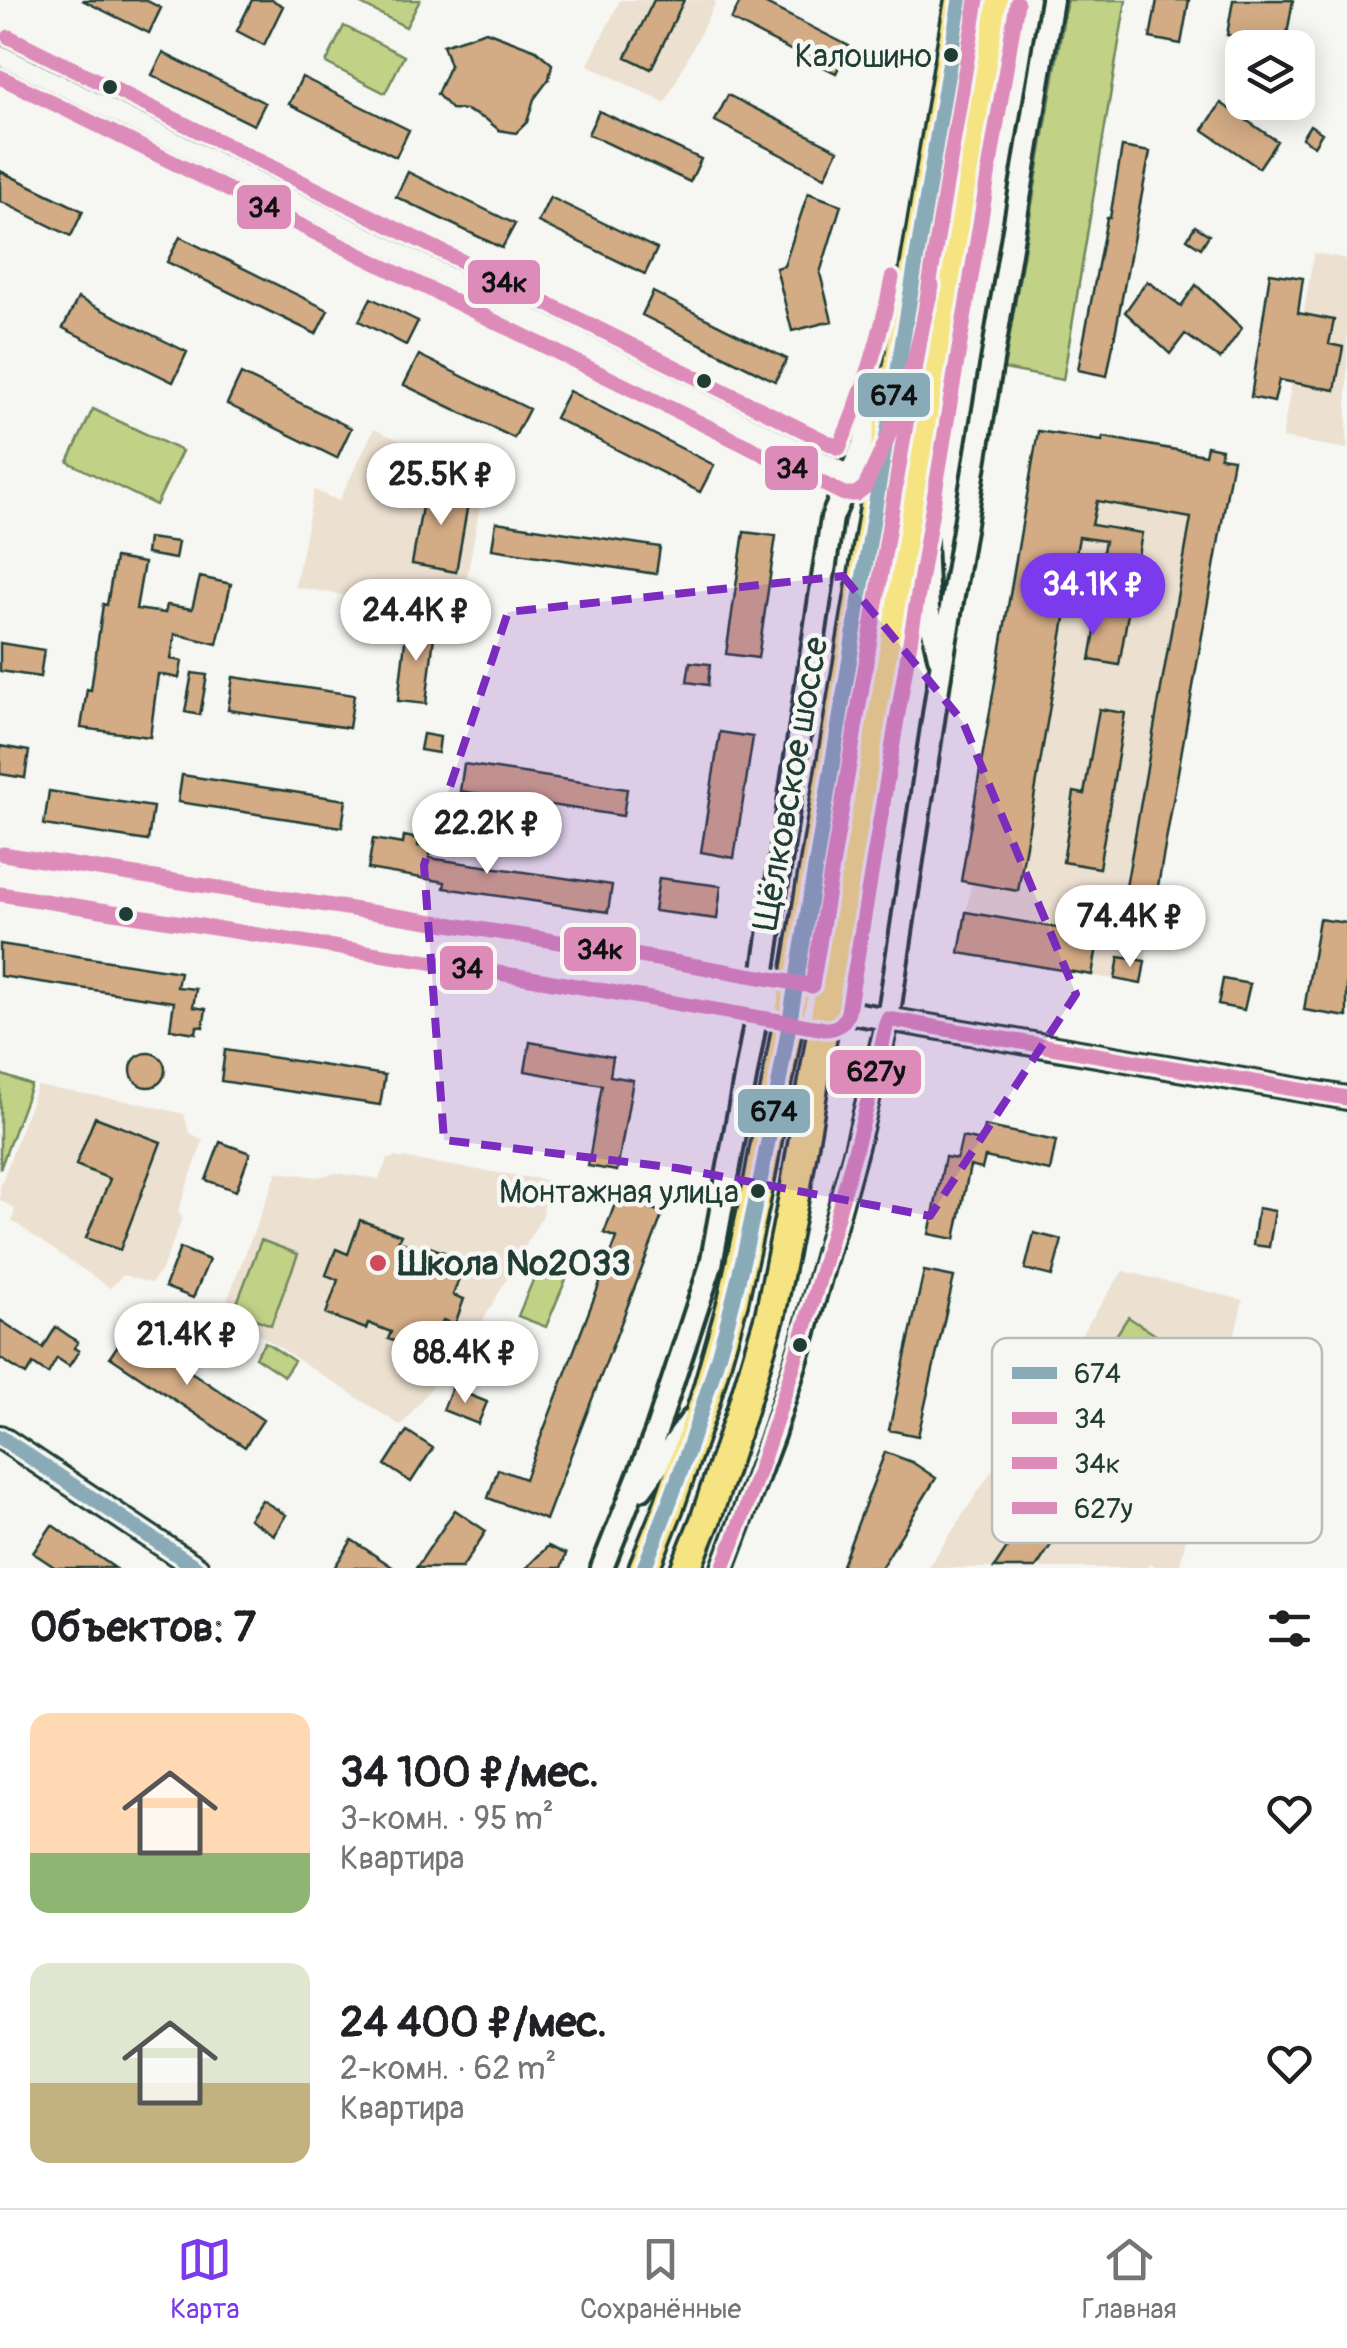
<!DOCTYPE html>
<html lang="ru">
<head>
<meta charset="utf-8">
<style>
	body { margin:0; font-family:Pangolin,sans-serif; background:#f6f6f6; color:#202124; height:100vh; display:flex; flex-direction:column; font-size:38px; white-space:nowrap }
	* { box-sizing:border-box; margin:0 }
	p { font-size:32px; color:#757577 }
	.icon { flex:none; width:55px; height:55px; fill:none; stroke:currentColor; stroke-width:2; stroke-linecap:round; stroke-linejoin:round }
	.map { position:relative; height:1568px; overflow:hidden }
	.panel { display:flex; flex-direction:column; background:#fff; flex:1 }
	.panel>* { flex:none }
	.fabs { position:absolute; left:1225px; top:30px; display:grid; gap:20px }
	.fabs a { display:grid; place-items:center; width:90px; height:90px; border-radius:20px; background:#fff; box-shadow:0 5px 25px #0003; font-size:50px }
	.price { position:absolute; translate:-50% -85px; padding:0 22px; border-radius:35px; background:#fff; color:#222; font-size:32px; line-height:65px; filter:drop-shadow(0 2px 5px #0008) }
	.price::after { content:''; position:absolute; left:50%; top:60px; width:30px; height:22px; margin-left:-15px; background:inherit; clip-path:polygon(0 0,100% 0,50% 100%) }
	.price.current { background:#7c3aed; color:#fff }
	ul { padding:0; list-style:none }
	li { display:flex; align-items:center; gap:30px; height:250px; padding:0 30px }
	li span { display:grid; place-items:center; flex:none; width:280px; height:200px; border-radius:20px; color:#555 }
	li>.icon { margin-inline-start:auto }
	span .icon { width:120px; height:120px; fill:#fffc; stroke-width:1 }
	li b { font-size:42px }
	h2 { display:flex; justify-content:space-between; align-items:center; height:120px; padding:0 30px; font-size:42px }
	.dock { display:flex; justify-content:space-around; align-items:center; height:140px; border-top:2px solid #e0e0e0; background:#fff; font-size:28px; color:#757577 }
	.dock a { display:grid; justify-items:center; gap:5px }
	.dock .current { color:#7c3aed }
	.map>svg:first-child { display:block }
	.built { fill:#ece0d1 }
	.green { fill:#c1d287; stroke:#70885e; stroke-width:2.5 }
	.building { fill:#d3ab85; stroke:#1f3d34; stroke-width:2.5 }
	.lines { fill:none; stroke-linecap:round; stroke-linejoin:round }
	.minor-casing { stroke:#1f3d34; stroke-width:25 }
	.tertiary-casing { stroke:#1f3d34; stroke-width:28 }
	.primary-casing { stroke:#1f3d34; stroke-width:35 }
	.minor { stroke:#f6f6f2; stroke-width:18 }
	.tertiary { stroke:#f6f6f2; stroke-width:20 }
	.primary { stroke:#f6e381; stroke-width:28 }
	.bus-1-casing { stroke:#f6f6f2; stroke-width:22 }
	.bus-2-casing { stroke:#f6f6f2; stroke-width:22 }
	.bus-3-casing { stroke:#f6f6f2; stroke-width:22 }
	.bus-4-casing { stroke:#f6f6f2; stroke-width:22 }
	.bus-1 { stroke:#89abb8; stroke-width:15 }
	.bus-2 { stroke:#dd8cba; stroke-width:15 }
	.bus-3 { stroke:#dd8cba; stroke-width:15 }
	.bus-4 { stroke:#dd8cba; stroke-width:15 }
	.marked { fill:#7b2cbf; fill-opacity:0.2; stroke:#7b2cbf; stroke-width:8; stroke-dasharray:20 12; stroke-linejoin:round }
	.bus-dot { fill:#1f3d34; stroke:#f6f6f2; stroke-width:4 }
	.poi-dot { fill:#d1495b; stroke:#f6f6f2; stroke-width:4 }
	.labels { text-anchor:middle; stroke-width:9; stroke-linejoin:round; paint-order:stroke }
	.bus-label { font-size:32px; fill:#1f3d34; stroke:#f6f6f2; text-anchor:end }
	.street-label { font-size:35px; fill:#1f3d34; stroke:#f6f6f2 }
	.poi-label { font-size:35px; font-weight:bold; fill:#1f3d34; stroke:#f6f6f2; text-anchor:start }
	.key { fill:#f6f6f2; stroke:#b6beb9; stroke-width:2.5 }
	.key-label { font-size:28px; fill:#1f3d34 }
	.line-badge { stroke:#f6f6f2; stroke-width:4 }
	.pale-badge-label { font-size:28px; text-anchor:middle; font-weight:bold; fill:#111 }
</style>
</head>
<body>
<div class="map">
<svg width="1347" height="1568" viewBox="0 0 1347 1568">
	<rect width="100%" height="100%" fill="#f6f6f2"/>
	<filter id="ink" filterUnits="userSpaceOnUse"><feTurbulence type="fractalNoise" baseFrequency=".01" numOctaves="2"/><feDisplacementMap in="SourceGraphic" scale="20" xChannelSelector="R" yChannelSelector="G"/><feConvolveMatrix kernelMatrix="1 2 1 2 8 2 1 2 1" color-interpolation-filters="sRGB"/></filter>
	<g filter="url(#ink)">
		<path class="built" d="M620,0H711L716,2L665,103L588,65Z
			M1314,253L1347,259V449L1282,438Z
			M374,429L485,479L460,614L295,587L314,490L339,501Z
			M1038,431L1097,440L1087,500L1173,514L1195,497L1202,454H1205L1207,446L1222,449L1221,457L1233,459L1141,984L959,953L971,884L961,881Z
			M37,1086L139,1103L184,1114L189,1132L203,1141L178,1211L182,1219L162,1269L151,1283L123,1275L110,1288L12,1221L15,1209L0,1200V1187Z
			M394,1157L546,1180L543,1215L481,1324L401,1426L223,1311L277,1172L317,1177L336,1173L379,1179L387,1160Z
			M1123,1271L1243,1300L1179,1568H1159L1150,1563L1146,1568H928Z"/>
		<path class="green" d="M353,0H420L406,27Z
			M1067,0H1126L1063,380L1004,369Z
			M344,26L404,56L385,93L326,63Z
			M93,409L182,451L156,505L68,462Z
			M0,1074L31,1085L0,1169Z
			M261,1240L298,1254L271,1325L234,1311Z
			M541,1261L569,1272L546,1327L518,1316Z
			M1128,1317L1176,1348L1126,1426L1078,1395Z
			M265,1342L294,1361L284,1376L255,1357Z"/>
		<path class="building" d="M82,0H145L161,8L149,33Z
			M252,0H272L283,6L264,45L237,31Z
			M654,0H684L651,69L626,57Z
			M741,0H758L849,46L836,73L731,20Z
			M1157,0H1189L1181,44L1150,38Z
			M1233,0H1293L1285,46L1227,35Z
			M486,31L536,50L552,64L549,79L534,99L527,122L516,133L499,130L487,120L466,110L451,109L437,94L450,65L443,45Z
			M163,53L265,103L254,125L152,75Z
			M302,77L409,130L396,157L289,104Z
			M728,95L838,150L825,177L715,121Z
			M1221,103L1277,141L1259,168L1203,130Z
			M599,111L701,159L690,182L588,134Z
			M1310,125L1322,133L1314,146L1302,138Z
			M1122,147L1150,152L1107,376L1078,370L1107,218H1110Z
			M0,171L83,211L71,236L0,201Z
			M408,172L515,224L502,248L396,197Z
			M808,193L841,205L820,273L832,321L792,331L776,268L784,266Z
			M550,197L657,249L645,274L538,222Z
			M1195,226L1209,235L1201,248L1187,239Z
			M180,237L328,310L316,334L167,262Z
			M1270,273L1303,278L1298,313L1334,320L1329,344L1343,347L1335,390L1279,380L1274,402L1251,397Z
			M1147,281L1181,306L1196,285L1242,328L1220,359L1185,334L1170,354L1125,312Z
			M653,292L787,359L775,381L642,315Z
			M78,298L187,352L173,382L63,328Z
			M371,298L418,321L406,345L359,321Z
			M419,355L529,409L514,438L404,385Z
			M241,374L351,428L337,458L227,404Z
			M569,391L714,465L700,492L555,418Z
			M1038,431L1102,441L1103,437L1205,455L1207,446L1222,449L1220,457L1233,459L1151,926L1120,921L1191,518L1097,501L1092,525L1142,533L1119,665L1090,660L1106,567L1100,566L1105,541L1079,537L1018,891L961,881Z
			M426,484L470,492L456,572L412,564Z
			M496,522L660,547L656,574L492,549Z
			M744,532L776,536L758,658L726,654Z
			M148,538L178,542L175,559L146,554Z
			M115,558L144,563L136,609L165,613L167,605L192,609L200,577L231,584L217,644L175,634L171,659L182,661L179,678L158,674L150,737L81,728L87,689L91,690L103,604L107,605Z
			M407,624L435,628L426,704L398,701Z
			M0,643L44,650L40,677L0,671Z
			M690,662L710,664L708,685L687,682Z
			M192,673L207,675L200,715L185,712Z
			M233,677L354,695L349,728L228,710Z
			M1099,709L1125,713L1099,868L1063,862L1074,792L1084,794Z
			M720,732L753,737L734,858L701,852Z
			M423,734L440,737L438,753L420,750Z
			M0,746L29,751L25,778L0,774Z
			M464,764L627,789L623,816L460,791Z
			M182,775L346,800L342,827L178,802Z
			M49,791L153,807L148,841L44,825Z
			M404,836L419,839L418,846L431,848L429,858L612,885L608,912L444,888L445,882L368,869L373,839L403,844Z
			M659,878L721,886L717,919L654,911Z
			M966,912L1099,935L1092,975L959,953Z
			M1319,919L1347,923V1017L1304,1010Z
			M0,944L180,972L177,987L196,989L193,1007L206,1009L203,1027L197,1026L196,1033L170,1029L174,1002L0,976Z
			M1119,957L1145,961L1141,984L1115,979Z
			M1223,979L1250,984L1244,1010L1218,1005Z
			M530,1042L613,1057L610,1076L633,1080L617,1171L588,1166L602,1085L525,1071Z
			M225,1050L385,1075L380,1105L221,1081Z
			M131 1070a17 17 0 1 1 34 0a17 17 0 1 1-34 0Z
			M95,1117L161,1142L120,1250L86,1238L110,1179L76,1165Z
			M984,1126L1056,1141L1050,1171L985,1157L982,1169L970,1166L955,1239L929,1234L945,1157L957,1159L962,1137L981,1141Z
			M220,1142L250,1153L236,1191L206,1180Z
			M618,1196L663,1213L546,1520L488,1498L498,1469L525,1479L617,1238L604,1233Z
			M1258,1208L1275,1211L1269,1247L1253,1245Z
			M360,1220L401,1235L398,1241L425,1251L427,1246L466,1260L453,1295L464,1299L455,1324L443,1320L431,1354L388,1339L391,1332L368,1323L366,1329L326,1314L338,1280L326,1275L336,1249L348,1254Z
			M1034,1233L1062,1240L1052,1276L1025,1269Z
			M180,1248L209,1260L193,1298L165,1287Z
			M924,1271L954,1277L918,1436L889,1430Z
			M0,1320L43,1348L56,1327L78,1342L74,1348L79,1351L69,1366L57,1358L48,1374L33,1364L26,1375L0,1358Z
			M128,1330L263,1420L245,1447L110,1357Z
			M452,1388L487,1402L478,1424L443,1410Z
			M407,1431L433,1448L411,1482L385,1465Z
			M885,1452L912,1462L936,1478L881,1568H841Z
			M262,1500L286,1515L274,1535L249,1519Z
			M455,1510L486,1531L462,1568H416Z
			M1031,1512L1060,1531L1036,1568H994Z
			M52,1525L115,1568H56L33,1553Z
			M352,1540L394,1568H334Z
			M548,1546L566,1554L561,1568H526Z"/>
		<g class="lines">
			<defs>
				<path id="minor" d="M0,55L849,475"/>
				<path id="tertiary" d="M923,497L928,609L939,657
					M0,874L533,958L1347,1098
					M0,1437L197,1568
					M641,1489L691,1420
					M602,1568L656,1432L711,1265L760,996L832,518L864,443L886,377
					M723,1568L773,1435L801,1346L855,1153L888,1019L941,668L1052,0"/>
				<path id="primary" d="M644,1568L669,1506L704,1403L733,1301L759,1182L792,1002L960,0
					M686,1568L705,1521L740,1416L770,1316L795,1191L921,460L997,0"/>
			</defs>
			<use href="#minor" class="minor-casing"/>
			<use href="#tertiary" class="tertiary-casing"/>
			<use href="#primary" class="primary-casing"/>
			<use href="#minor" class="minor"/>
			<use href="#tertiary" class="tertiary"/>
			<use href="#primary" class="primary"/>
			<defs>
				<path id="bus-1" d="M0,1437L197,1568
					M644,1568C679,1481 710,1392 733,1301C774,1137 798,968 826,802C870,535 915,267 960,0"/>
				<path id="bus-2" d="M0,77L844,494H856L865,487L888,437L914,361L932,286
					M0,894L530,978L825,1029C837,1029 844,1024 848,1012L1017,3"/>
				<path id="bus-3" d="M9,37L839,448C863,393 881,337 892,278
					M3,854L536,938L812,986L977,0"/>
				<path id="bus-4" d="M723,1568C765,1461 799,1352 830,1241C851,1167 871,1094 888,1019L1347,1098"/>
			</defs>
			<use href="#bus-1" class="bus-1-casing"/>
			<use href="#bus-2" class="bus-2-casing"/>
			<use href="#bus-3" class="bus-3-casing"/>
			<use href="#bus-4" class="bus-4-casing"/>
			<use href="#bus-1" class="bus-1"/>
			<use href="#bus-2" class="bus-2"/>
			<use href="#bus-3" class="bus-3"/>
			<use href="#bus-4" class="bus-4"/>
		</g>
	</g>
	<path class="marked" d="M843,576L963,722L1076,994L930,1216L677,1168L444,1140L424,865L508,612Z"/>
	<g class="bus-dot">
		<circle cx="951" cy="55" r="9"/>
		<circle cx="110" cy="87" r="9"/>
		<circle cx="704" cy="381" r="9"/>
		<circle cx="126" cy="914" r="9"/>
		<circle cx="758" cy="1191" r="9"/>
		<circle cx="800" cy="1345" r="9"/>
	</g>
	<circle class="poi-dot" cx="378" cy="1263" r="10"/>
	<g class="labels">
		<g class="bus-label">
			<text x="932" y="67">Калошино</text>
			<text x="739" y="1203">Монтажная улица</text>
		</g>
		<g class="street-label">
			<text transform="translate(790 784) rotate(-80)" y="12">Щёлковское шоссе</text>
		</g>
		<g class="poi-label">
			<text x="398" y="1275">Школа №2033</text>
		</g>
	</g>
	<rect x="992" y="1338" width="330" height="205" rx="15" class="key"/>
	<rect x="1012" y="1367" width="45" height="12" fill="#89abb8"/>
	<rect x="1012" y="1412" width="45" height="12" fill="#dd8cba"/>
	<rect x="1012" y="1457" width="45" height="12" fill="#dd8cba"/>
	<rect x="1012" y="1502" width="45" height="12" fill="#dd8cba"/>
	<g class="key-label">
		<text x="1074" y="1383">674</text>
		<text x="1074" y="1428">34</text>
		<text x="1074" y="1473">34к</text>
		<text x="1074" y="1518">627у</text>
	</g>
	<g class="line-badge">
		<rect x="235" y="183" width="58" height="48" rx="10" fill="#dd8cba"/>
		<rect x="466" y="258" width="76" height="48" rx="10" fill="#dd8cba"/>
		<rect x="856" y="371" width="76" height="48" rx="10" fill="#89abb8"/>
		<rect x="763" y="444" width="57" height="48" rx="10" fill="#dd8cba"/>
		<rect x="562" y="925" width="76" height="48" rx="10" fill="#dd8cba"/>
		<rect x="438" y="944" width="57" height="48" rx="10" fill="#dd8cba"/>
		<rect x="828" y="1048" width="95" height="48" rx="10" fill="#dd8cba"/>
		<rect x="736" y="1087" width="76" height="48" rx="10" fill="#89abb8"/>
	</g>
	<g class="pale-badge-label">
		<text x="264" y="217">34</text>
		<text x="504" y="292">34к</text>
		<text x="894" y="405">674</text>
		<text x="792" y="478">34</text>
		<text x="600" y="959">34к</text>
		<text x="467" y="978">34</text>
		<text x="876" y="1081">627у</text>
		<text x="774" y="1121">674</text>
	</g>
</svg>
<div class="fabs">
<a><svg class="icon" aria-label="layers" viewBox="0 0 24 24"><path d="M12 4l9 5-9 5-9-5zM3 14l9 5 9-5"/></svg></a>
</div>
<b class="price" style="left:441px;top:528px">25.5K ₽</b>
<b class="price current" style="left:1093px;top:638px">34.1K ₽</b>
<b class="price" style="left:416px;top:664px">24.4K ₽</b>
<b class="price" style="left:487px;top:877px">22.2K ₽</b>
<b class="price" style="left:1130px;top:970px">74.4K ₽</b>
<b class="price" style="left:187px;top:1388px">21.4K ₽</b>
<b class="price" style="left:465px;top:1406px">88.4K ₽</b>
</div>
<section class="panel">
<h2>Объектов: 7<svg class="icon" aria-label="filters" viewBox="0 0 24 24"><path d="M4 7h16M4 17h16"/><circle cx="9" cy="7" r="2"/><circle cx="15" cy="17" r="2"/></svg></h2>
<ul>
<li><span style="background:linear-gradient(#ffd9b3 70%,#8fb573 0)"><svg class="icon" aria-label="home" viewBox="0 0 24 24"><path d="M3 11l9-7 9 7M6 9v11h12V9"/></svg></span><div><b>34 100 ₽/мес.</b><p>3-комн. · 95 m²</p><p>Квартира</p></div><svg class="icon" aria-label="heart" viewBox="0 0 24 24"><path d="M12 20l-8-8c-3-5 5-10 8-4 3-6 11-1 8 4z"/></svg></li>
<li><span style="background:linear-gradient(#dfe7d0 60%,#c2b280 0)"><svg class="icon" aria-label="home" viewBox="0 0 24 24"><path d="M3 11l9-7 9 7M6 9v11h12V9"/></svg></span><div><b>24 400 ₽/мес.</b><p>2-комн. · 62 m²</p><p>Квартира</p></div><svg class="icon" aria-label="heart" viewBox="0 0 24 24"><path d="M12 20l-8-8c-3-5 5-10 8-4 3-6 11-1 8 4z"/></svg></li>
</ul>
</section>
<nav class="dock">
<a class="current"><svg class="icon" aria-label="map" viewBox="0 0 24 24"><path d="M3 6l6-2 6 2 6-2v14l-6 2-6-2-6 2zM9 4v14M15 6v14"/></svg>Карта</a>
<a><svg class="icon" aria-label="saved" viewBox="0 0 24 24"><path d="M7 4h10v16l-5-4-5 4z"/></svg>Сохранённые</a>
<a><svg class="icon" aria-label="home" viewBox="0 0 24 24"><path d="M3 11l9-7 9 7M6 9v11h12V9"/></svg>Главная</a>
</nav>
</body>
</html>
